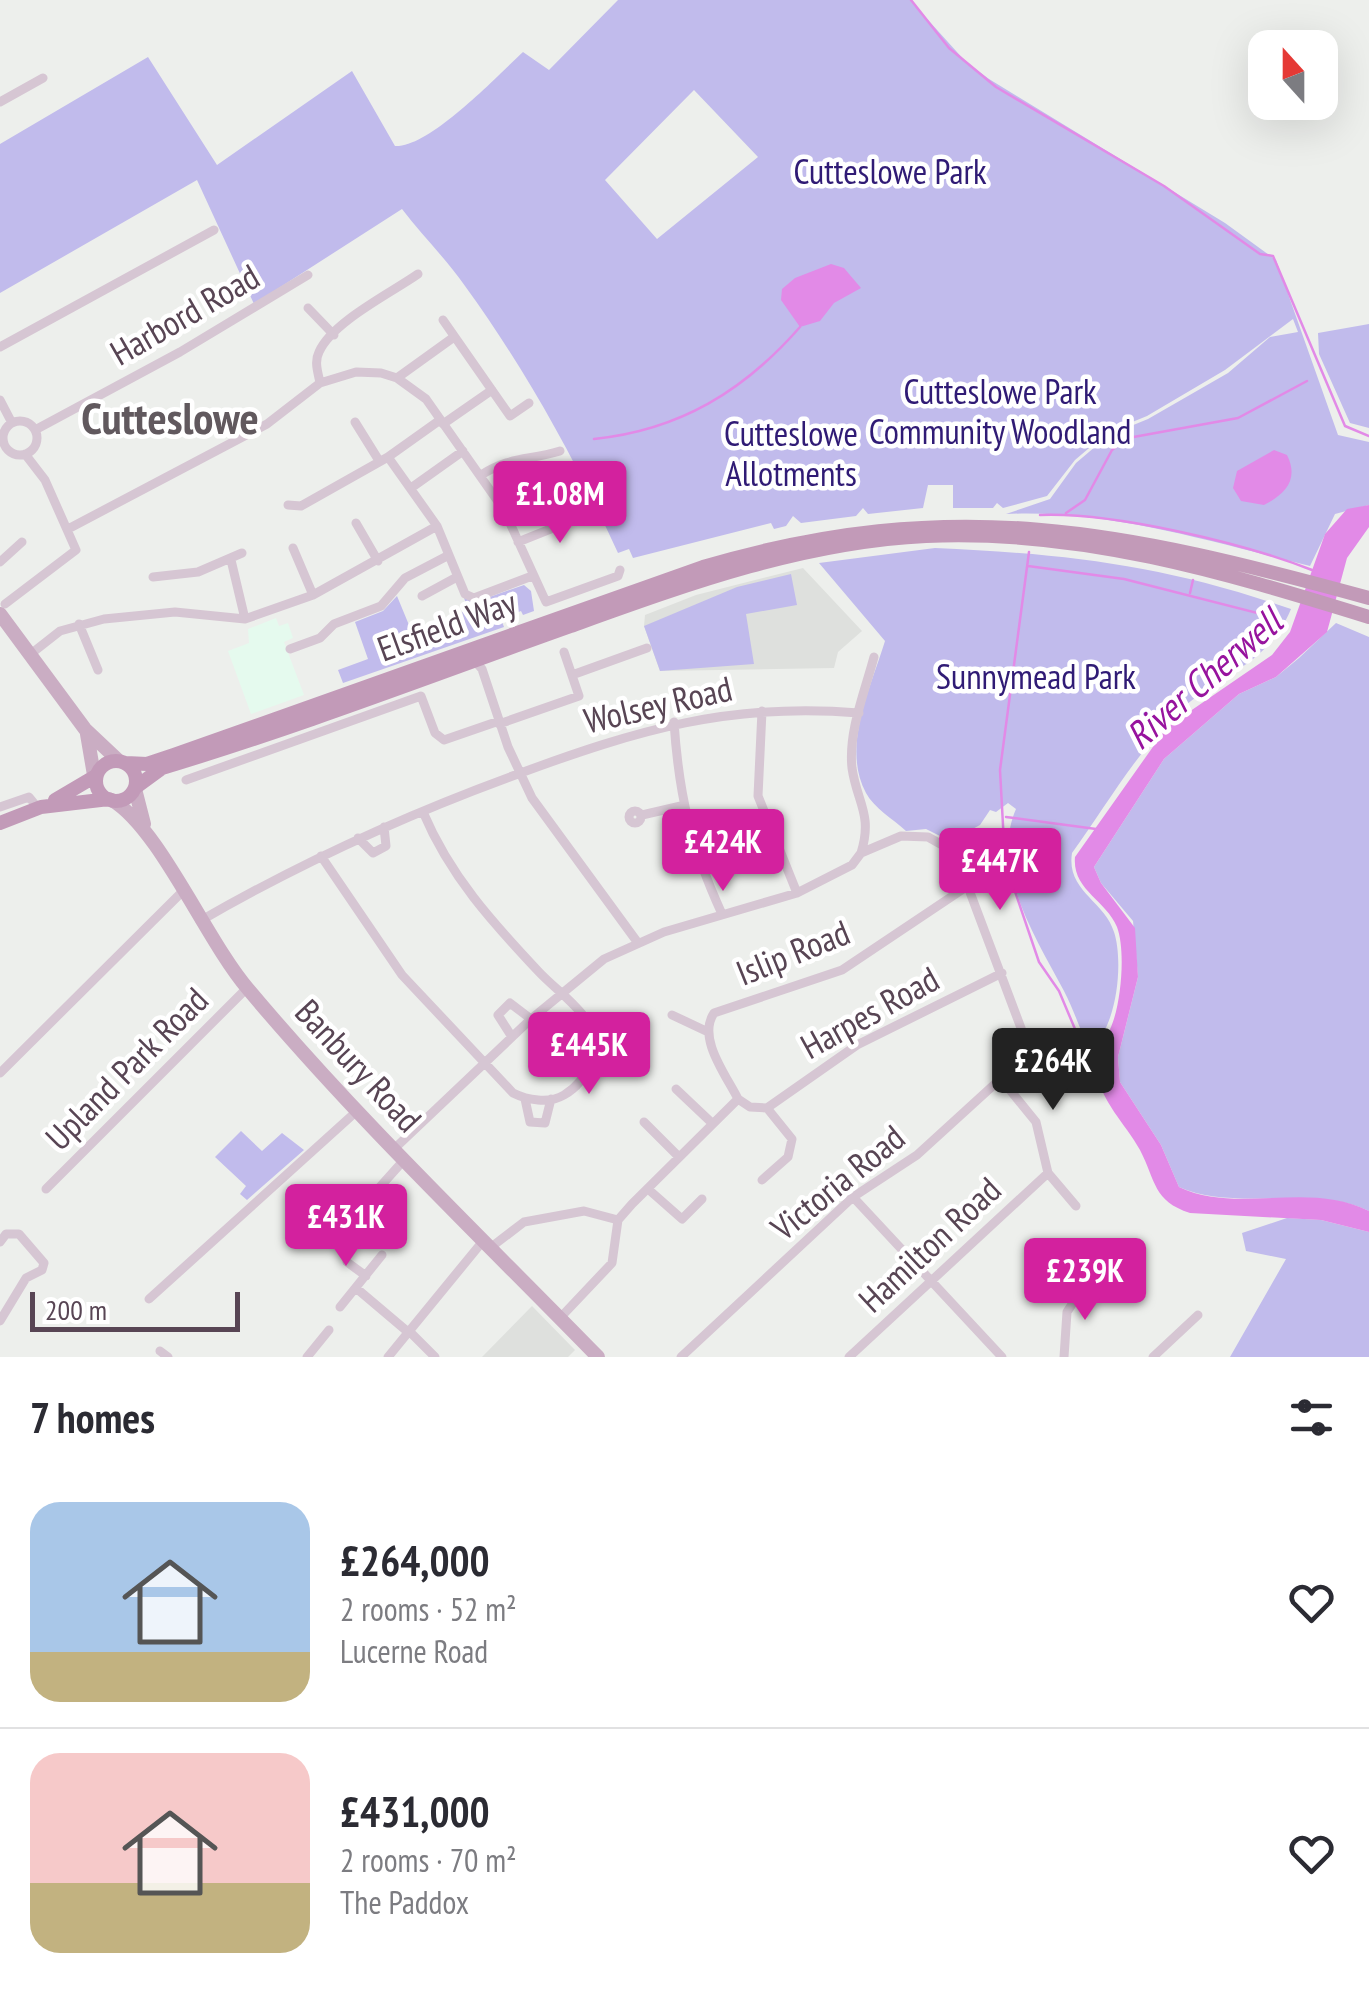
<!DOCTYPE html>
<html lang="en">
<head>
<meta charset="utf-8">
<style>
	body { margin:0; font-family:"PT Sans Narrow",sans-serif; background:#f7f7f7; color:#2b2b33; height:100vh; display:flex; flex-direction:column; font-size:38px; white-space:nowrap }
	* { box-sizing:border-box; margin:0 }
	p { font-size:32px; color:#7c7c81 }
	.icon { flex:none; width:55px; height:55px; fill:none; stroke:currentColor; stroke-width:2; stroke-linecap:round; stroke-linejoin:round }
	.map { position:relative; height:1357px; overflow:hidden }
	.side { display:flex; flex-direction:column; background:#fff; flex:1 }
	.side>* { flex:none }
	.needle { width:65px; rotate:339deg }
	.fabs { position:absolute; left:1248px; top:30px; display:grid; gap:20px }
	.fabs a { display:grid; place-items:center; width:90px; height:90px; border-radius:20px; background:#fff; box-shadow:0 10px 40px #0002; font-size:50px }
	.scale { position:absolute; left:30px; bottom:25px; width:210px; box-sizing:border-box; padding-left:10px; border:5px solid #584554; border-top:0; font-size:28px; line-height:35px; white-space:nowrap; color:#584554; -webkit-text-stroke:8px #fff; paint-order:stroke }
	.price { position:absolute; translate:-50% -85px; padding:0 22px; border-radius:10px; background:#d3219e; color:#fff; font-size:32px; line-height:65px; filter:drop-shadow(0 2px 5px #0008) }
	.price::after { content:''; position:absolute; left:50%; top:60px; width:30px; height:22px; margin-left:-15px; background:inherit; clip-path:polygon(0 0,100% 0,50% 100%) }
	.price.active { background:#222; color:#fff }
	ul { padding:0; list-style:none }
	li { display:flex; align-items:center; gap:30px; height:250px; padding:0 30px }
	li+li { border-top:2px solid #e1e1e2 }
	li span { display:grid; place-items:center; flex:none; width:280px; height:200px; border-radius:30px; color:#555 }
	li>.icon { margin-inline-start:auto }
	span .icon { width:120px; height:120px; fill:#fffc; stroke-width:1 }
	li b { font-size:42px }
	h2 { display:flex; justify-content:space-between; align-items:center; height:120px; padding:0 30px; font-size:42px }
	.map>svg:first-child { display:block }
	.commercial { fill:#e5faee }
	.education { fill:#dee0dd }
	.green { fill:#c1bbec; fill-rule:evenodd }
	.water { fill:#e28ae7 }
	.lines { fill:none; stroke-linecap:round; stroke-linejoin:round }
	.stream { stroke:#e28ae7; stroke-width:2.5 }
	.minor { stroke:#d6c6d3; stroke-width:9 }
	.primary { stroke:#caadc3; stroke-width:14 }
	.trunk { stroke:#c29ab8; stroke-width:14 }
	.labels { text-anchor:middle; stroke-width:9; stroke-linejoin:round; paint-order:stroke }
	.park-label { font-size:35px; fill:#301b75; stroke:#fff }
	.street-label { font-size:35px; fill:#584554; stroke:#fff }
	.water-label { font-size:38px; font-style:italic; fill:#97139e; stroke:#fff }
	.district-label { font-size:45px; font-weight:bold; fill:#61595e; stroke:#fff }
</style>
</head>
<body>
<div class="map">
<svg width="1369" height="1357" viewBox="0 0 1369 1357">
	<rect width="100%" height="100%" fill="#edefec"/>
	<path class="commercial" d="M276,618L279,626L288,623L293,638L284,642L304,695L251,714L228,651L249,643L248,629Z"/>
	<path class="education" d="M803,568L862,631L838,652L834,668L660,671L644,626L645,615L696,595Z
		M532,1306L575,1350L568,1357H482Z"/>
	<path class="green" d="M618,0H910L966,62L989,79L1225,223L1276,260L1338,435L1369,442V505L1335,514L1310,566C1212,542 1107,509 1006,514L1050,499L1076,463L1109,435L1148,419L1228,373L1270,337L1298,332L1293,319L1225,370L1147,416L1108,432L1075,460L1047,496L1003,508L997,503L993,508H953V485H928L923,508L868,514L863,508L856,516L801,523L793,516L786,526L774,529L771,523L633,558L629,549L618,553C575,459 526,370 465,286C446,259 422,235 402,209L254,304L197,180L0,293V144L148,57L217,165L352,71L395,146C429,148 497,76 523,52L549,70ZM694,90L758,157L657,239L605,180Z
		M1369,324V428L1350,423L1319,354L1318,333Z
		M935,548C1069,554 1163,565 1291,609C1267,668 1215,675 1174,716C1133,758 1106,806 1072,853C1066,891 1105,901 1114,932C1124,962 1117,1031 1089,1049C1080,1030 1074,1010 1064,991C1037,940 990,868 1016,809L1008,803L996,812L990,810L980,825L950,841L926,829L906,831C893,819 874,808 866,793C841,747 871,687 885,641L819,563Z
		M791,574L797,605L746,614L754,664L660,671L644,626L737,587Z
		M524,585L531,591L534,611L523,615L521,611L501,619L504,627L343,683L338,670L368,659L355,622L383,611L397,596L416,642L465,622L462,612L468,609L464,598L478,601Z
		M1336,623L1369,637V1211C1314,1184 1234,1212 1179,1187L1161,1145L1120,1082L1118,1057L1138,977L1133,921L1101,883L1094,867L1164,759L1239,694L1276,677L1299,658Z
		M241,1131L262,1151L282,1133L304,1150L247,1200L240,1194L246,1186L215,1157Z
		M1287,1218L1321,1220L1369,1232V1357H1230L1286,1259L1246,1251L1242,1233Z"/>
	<path class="water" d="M831,264L844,268L861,288L834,303L820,321L800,327L781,300L782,289L795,278Z
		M1274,450L1287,455C1299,479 1286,494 1264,505L1241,501L1233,488L1237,471Z
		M1369,505V527L1347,558L1327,632L1276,677L1239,694L1164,759L1094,867L1101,883L1135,928L1138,977L1118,1057L1120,1082L1161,1145L1179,1187C1238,1215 1308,1180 1369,1211V1232L1321,1220L1190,1213C1153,1201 1156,1181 1140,1150C1125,1123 1101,1102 1096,1070C1094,1053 1105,1041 1111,1027C1121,1004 1126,951 1117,927C1106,900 1072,890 1075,857L1167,727L1272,655L1290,632L1325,534L1347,509Z"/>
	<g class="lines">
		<path class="stream" d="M911,0L949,48L996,87L1164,186L1260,254L1273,256L1345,426L1369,436
			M594,439C680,430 744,391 800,327
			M1066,513L1085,500L1112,450L1128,438L1238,418L1307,381
			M1040,515C1113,512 1243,543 1312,570
			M1029,552L1000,770L1005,862L1039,962L1059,991L1083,1048L1095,1061
			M1028,566L1124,579L1277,618
			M1190,593L1193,580
			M1006,817L1096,829"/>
		<path class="minor" d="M0,102L43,78
			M308,308L334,335
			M443,320L510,416L529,403
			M0,347L214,230
			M397,378L454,337
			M320,383C318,372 314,362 319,352C332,322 391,293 418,274
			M0,400L12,423
			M440,420L388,457L437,526L465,594L474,598L532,576
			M3 438a17 17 0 1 1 34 0a17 17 0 1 1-34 0Z
			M355,422L378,459
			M443,424L492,390
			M35,430L180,352L308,275
			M481,475C511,456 527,461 560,451
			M411,488L463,451
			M288,505L301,506L388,457
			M356,523L378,561
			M68,529L267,424L320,383L356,372L381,373L397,378L426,399L504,510L546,602L618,576L620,570
			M518,542L588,514
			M293,548L313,595
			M231,560L245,619
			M0,562L22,542
			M153,577L198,572L242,553
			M422,596L457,577
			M5,604L76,550L45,480L25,454
			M79,624L98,670
			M290,649L320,638L334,624L381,606L405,578L449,555
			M32,653L60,631L104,619L175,612L245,619L313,595L437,526
			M473,659L482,669L508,747L532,798L638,943
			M572,675L647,648
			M762,711L758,796L797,893
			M674,722C679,797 691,846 722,914
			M499,724L579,696L564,652
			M186,780L421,696L435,733L444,740L499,721
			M0,807L29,797L38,808
			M629 817a6 6 0 1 1 12 0a6 6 0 1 1-12 0Z
			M642,815L681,806
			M358,838L373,853L386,846L384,827
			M861,853C873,814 857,803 852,768C848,732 865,691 874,657
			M321,856L402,975L513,1093C527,1100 549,1104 564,1095C588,1081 603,1047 588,1022C576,1003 554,988 539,972C492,922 450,876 423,812
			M200,921C302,862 408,814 518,774C637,730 731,702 859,713
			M672,1015L706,1031
			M592,1033L616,1036V1053L593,1058
			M512,1037L498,1015L510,1003L531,1019
			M0,1073L182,892
			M1001,1079L1036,1122L1048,1173L1076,1206
			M676,1089L713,1124
			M525,1099L530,1122L545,1123L551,1099
			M738,1099C726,1075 697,1038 714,1013L842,970L969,885
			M767,1108L857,1045L1002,973
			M644,1122L679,1157
			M394,1149L531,1019L604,959L664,932L797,893L852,865L861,853L901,836L928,837L944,846L959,863L1030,1052L917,1155L853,1197L681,1357
			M762,1180L788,1157L792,1139L767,1108
			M46,1189L247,988
			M648,1189L682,1219L702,1199
			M853,1197L1002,1357
			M353,1217L404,1160
			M0,1242L6,1234H19L44,1263L42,1270L26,1278L0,1321
			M490,1248L524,1222L584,1211L618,1220
			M347,1262L366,1276
			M356,1288L408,1332
			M149,1299L358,1110
			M340,1307L382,1255
			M560,1318L612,1263L618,1220L632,1204L738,1099L750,1107L767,1108
			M409,1331L435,1357
			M160,1351L168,1357
			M307,1357L329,1330
			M388,1357L483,1241
			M849,1357L1048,1173
			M1064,1357L1067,1312L1091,1275
			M1153,1357L1198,1315"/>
		<path class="primary" d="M0,614L85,729L119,761
			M87,734L94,775
			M135,789L144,824
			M112,800C160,829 206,940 248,989C357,1119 480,1236 598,1357"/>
		<path class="trunk" d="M96 781a20 20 0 1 1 40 0a20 20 0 1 1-40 0Z
			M126,763L147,764L174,755L703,567C954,493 1124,531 1369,598
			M136,787L162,768C299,727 433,675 568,627C685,585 801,542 926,536C1081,529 1223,572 1369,617
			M55,800L94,777
			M0,823L41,807L109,799"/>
	</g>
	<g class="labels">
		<g class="park-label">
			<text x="890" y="184">Cutteslowe Park</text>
			<text x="1000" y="404">Cutteslowe Park<tspan x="1000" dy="40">Community Woodland</tspan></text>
			<text x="791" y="446">Cutteslowe<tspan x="791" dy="40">Allotments</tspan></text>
			<text x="1036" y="689">Sunnymead Park</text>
		</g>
		<g class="street-label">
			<text transform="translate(185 315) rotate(-30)" y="12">Harbord Road</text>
			<text transform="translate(447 626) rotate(-20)" y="12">Elsfield Way</text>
			<text transform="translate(658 705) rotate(-13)" y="12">Wolsey Road</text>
			<text transform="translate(793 953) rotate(-22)" y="12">Islip Road</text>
			<text transform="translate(870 1013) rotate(-29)" y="12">Harpes Road</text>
			<text transform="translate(358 1066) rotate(47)" y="12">Banbury Road</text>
			<text transform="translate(127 1069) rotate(-45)" y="12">Upland Park Road</text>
			<text transform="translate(838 1183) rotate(-39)" y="12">Victoria Road</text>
			<text transform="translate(930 1245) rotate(-43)" y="12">Hamilton Road</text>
		</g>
		<g class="water-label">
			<text transform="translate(1204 679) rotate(-41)" y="13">River Cherwell</text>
		</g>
		<g class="district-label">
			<text x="170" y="434">Cutteslowe</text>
		</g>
	</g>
</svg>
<div class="fabs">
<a><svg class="needle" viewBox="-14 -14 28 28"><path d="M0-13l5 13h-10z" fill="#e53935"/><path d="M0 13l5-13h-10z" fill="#7c7c81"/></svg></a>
</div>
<div class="scale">200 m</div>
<b class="price" style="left:560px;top:546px">£1.08M</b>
<b class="price" style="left:723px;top:894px">£424K</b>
<b class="price" style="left:1000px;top:913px">£447K</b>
<b class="price" style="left:589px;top:1097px">£445K</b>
<b class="price active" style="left:1053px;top:1113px">£264K</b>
<b class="price" style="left:346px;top:1269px">£431K</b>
<b class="price" style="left:1085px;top:1323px">£239K</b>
</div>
<section class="side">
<h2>7 homes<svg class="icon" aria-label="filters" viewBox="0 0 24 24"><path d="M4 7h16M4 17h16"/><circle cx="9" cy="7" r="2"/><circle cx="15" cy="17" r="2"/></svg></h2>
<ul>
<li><span style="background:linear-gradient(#a9c7e8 75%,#c2b280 0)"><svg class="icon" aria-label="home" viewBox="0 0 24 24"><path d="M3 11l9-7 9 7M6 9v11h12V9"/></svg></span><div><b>£264,000</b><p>2 rooms · 52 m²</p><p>Lucerne Road</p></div><svg class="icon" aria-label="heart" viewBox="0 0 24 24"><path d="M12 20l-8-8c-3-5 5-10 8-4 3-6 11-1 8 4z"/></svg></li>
<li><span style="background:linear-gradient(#f6c9c9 65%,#c2b280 0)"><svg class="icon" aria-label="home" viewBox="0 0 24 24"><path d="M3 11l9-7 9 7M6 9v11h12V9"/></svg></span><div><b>£431,000</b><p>2 rooms · 70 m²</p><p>The Paddox</p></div><svg class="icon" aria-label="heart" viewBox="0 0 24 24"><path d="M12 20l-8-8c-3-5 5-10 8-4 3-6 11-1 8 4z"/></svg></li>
</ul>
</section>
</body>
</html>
